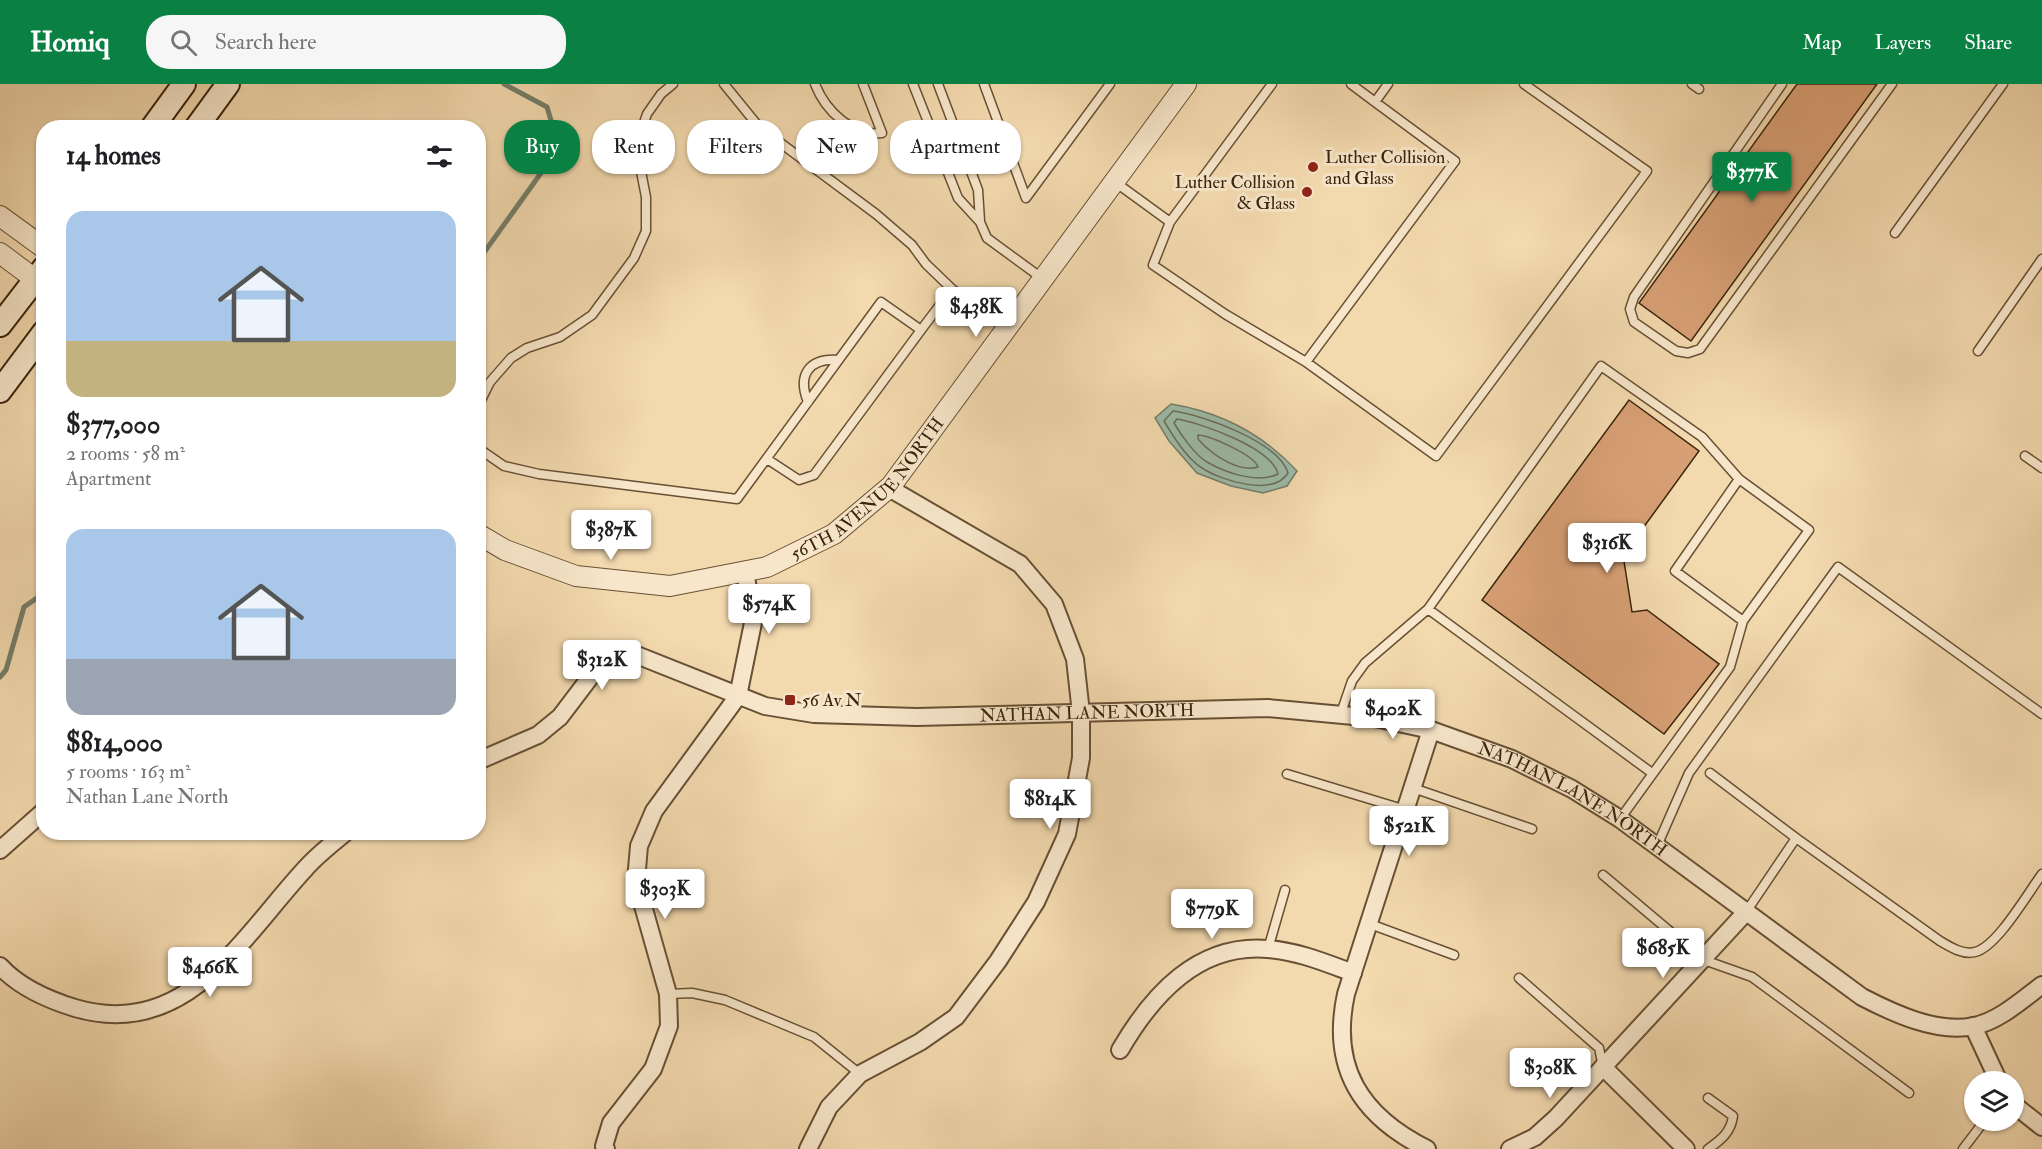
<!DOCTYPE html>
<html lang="en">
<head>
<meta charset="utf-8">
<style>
	body { margin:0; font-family:"IM FELL Double Pica",serif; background:#f6f6f6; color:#202124; height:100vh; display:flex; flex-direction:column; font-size:22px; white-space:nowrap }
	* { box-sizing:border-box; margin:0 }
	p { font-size:20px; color:#757577 }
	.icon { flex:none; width:33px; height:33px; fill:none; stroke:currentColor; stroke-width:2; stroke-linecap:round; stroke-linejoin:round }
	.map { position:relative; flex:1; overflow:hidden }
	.sheet { position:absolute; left:36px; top:36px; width:450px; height:720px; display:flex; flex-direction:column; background:#fff; border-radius:24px; box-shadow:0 2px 4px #0004 }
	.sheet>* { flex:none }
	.top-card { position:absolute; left:504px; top:36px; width:570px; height:54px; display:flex; gap:12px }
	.tools { position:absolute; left:1964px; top:987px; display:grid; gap:12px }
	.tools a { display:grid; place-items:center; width:60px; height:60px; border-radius:50%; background:#fff; box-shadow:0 2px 4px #0004; font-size:30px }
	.price { position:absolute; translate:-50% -51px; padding:0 14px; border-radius:6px; background:#fff; color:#222; font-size:20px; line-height:39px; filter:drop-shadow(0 2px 3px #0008) }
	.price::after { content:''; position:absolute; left:50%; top:36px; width:18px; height:14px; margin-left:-9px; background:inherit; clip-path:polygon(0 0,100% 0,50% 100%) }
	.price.on { background:#0b8043; color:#fff }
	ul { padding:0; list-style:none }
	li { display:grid; align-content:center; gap:12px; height:318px; padding:0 30px }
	li span { display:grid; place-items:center; height:186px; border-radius:18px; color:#555 }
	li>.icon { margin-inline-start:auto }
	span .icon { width:108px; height:108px; fill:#fffc; stroke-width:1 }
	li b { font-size:26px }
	h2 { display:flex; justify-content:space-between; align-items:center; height:72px; padding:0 30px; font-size:26px }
	.pill { padding:0 21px; border-radius:24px; background:#fff; box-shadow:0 2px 4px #0004; font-size:21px; line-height:54px }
	.pill.on { background:#0b8043; color:#fff }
	header { display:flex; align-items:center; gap:36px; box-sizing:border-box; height:84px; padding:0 30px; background:#0b8043; color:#fff }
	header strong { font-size:28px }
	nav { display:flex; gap:33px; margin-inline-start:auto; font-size:21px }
	.search { width:420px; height:54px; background:#f6f6f6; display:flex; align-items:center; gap:15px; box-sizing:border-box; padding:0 21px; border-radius:24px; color:#757577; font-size:22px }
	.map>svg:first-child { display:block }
	.water { fill:#9cbaa7; stroke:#747e69; stroke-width:1.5 }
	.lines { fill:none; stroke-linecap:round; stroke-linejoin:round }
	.shore { stroke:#6a6e59; stroke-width:1.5 }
	.stream { stroke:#747e69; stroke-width:5 }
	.building { fill:#d79f74; stroke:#39230b; stroke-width:1.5 }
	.service-casing { stroke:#685034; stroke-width:11 }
	.minor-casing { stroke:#685034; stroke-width:20 }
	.tertiary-casing { stroke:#685034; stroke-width:22 }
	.secondary-casing { stroke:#39230b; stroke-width:26 }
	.service { stroke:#f7e6ca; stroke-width:8 }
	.minor { stroke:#f7e6ca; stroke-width:16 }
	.tertiary { stroke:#f7e6ca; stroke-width:20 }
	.secondary { stroke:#f7e6ca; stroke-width:22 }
	.poi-dot { fill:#8f2418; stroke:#f7e6ca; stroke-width:2 }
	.labels { text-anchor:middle; stroke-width:6; stroke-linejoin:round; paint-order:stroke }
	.poi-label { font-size:18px; fill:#39230b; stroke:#f7e6ca; text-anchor:start }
	.street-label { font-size:18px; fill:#39230b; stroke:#f7e6ca }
</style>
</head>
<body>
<header>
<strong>Homiq</strong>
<div class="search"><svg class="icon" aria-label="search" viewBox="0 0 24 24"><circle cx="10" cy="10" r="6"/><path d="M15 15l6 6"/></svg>Search here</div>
<nav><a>Map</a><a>Layers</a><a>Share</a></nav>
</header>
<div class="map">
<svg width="2042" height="1065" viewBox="0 0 2042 1065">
	<rect width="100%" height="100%" fill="#f3d9ae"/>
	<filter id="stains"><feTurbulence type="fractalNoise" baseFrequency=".00333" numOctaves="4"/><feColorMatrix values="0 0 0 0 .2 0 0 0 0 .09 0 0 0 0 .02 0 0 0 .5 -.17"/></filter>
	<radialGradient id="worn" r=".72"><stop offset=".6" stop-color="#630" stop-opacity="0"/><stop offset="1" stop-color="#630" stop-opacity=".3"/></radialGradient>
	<path class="water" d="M1171,320C1220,328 1263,350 1297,387L1287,402L1263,409L1231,402L1197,389L1169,357L1155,334Z"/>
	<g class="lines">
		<path class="shore" d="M1173,327C1203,331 1279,358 1288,389C1273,413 1222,397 1202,384C1187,375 1173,352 1164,337Z
			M1177,335C1201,339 1272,364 1278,390C1258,400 1226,389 1207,378C1195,371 1181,351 1174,339Z
			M1198,351C1211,352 1254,371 1258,383C1238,389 1211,370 1198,355Z"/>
		<path class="stream" d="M478,177L551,75L556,53L547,23L504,0
			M0,593L6,586L24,523L44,509"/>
	</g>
	<path class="building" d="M1797,0H1877L1691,257L1639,219Z
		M1629,316L1699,367L1635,455L1621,458L1632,528L1647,526L1719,580L1664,650L1482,516Z"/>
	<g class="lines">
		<defs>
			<path id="service" d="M724,0L759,43L876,130L912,161L926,180L952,205L1007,242
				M815,0C825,26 852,53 882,49L863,0
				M913,0L958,114L980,138L987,154L1043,195
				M938,0L978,106L980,137
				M984,0L1026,114L1110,0
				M1351,0L1375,18L1388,0
				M1692,0L1699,5
				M1782,0L1634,213L1630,225L1634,238L1676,267L1688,269L1700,265L1892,0
				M1115,98L1170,138L1272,0
				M1170,138L1153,181L1225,230L1306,278L1436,372L1647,87L1524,0
				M1895,149L2003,0
				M1978,267L2042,175
				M1306,278L1455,77L1375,18
				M808,318C797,291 809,274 838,276
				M478,322L490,298L511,274L527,264L560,253L592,231L634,174L646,147V113L636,62L647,30L661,10L673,0
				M478,364L504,382L539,390L737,415L881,218L921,246L952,205
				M2025,372L2042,384
				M767,375L799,396L814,391L921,246
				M1739,395L1675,487L1743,537
				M1428,525L1652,689
				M1341,629L1352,597L1365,579L1428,525L1601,282L1702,353L1739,395L1809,446L1743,537L1730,583L1620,735
				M1710,689L1796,754
				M1287,690L1406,726
				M1413,704L1532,745
				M1657,762L1689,689L1838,483L2042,630
				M1603,791L1704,876L1752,893L1909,1009
				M1746,828L1796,754L1940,857C1950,863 1963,871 1975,868C1997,863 2028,809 2042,790
				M1370,840L1454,871
				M1268,865L1285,806
				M1519,894L1599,964L1603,983
				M668,910L692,909L725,916L814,953L860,990
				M1708,1014L1733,1032C1731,1048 1721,1056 1708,1065
				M1963,1065L1985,1036"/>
			<g id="minor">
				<path id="s1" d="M478,677L538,651L560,633L604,575L624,566L765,622L814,630L917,633L1268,624L1375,634L1431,646L1512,675L1572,705L1620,735L1862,913C1893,929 1937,950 1974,942C1999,937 2022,916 2042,901"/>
				<path d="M0,766L44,727"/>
				<path d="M0,882C19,903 49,916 75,924C186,957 242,853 305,785C317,771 332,760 346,748"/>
				<path d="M1973,942L1999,998"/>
				<path d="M1120,966C1152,911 1198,859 1268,865C1297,867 1326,879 1353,889"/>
				<path d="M1603,983L1686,1065"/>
				<path d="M2013,1020L2042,1043"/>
				<path d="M606,1065L604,1062L611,1039L653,985L669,942L668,910L636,797L639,762L654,727L738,612L754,534L745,489"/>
				<path d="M808,1065L829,1023L860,990L920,958L956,933L998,877L1036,818L1067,750L1081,674V629L1075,575L1054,520L1020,480L889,404"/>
				<path d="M1427,1065C1361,1032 1330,984 1346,910L1431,646"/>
				<path d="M1510,1065L1535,1053L1556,1034L1746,828"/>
			</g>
			<g id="tertiary">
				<path d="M0,132L44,164"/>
				<path d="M0,169L44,202"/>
				<path id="s2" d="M478,450L505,466L576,492L670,502L767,483L834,450L891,402L1186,0"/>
			</g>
			<path id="secondary" d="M152,44L184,0
				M196,44L228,0
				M0,241L44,184
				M0,307L44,248"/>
		</defs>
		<use href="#service" class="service-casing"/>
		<use href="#minor" class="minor-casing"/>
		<use href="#tertiary" class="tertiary-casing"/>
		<use href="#secondary" class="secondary-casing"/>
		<use href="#service" class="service"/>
		<use href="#minor" class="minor"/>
		<use href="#tertiary" class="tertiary"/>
		<use href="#secondary" class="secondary"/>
	</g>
	<g class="poi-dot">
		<circle cx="1313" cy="83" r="6"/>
		<circle cx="1307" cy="108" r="6"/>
		<rect x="784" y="610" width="12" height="12" rx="3"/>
	</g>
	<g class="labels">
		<g class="poi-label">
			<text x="1325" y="79">Luther Collision<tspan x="1325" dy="21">and Glass</tspan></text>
			<text x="1295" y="104" text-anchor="end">Luther Collision<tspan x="1295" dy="21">&amp; Glass</tspan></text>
			<text x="802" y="622">56 Av N</text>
		</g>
		<g class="street-label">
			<text dy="6" stroke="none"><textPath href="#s2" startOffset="430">56TH AVENUE NORTH</textPath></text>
			<text dy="6" stroke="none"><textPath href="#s1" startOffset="663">NATHAN LANE NORTH</textPath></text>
			<text dy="6" stroke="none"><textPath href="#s1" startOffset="1167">NATHAN LANE NORTH</textPath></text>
		</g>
	</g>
	<rect width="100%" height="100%" filter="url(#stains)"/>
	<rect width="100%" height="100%" fill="url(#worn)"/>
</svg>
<div class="tools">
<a><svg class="icon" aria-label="layers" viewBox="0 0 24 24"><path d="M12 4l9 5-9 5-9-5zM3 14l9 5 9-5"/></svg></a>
</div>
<b class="price on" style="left:1752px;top:119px">$377K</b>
<b class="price" style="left:976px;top:254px">$438K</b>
<b class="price" style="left:611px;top:477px">$387K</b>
<b class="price" style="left:1607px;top:490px">$316K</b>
<b class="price" style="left:769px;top:551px">$574K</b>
<b class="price" style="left:602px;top:607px">$312K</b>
<b class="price" style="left:1393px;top:656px">$402K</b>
<b class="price" style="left:1050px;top:746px">$814K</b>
<b class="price" style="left:1409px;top:773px">$521K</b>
<b class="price" style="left:665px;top:836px">$303K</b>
<b class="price" style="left:1212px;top:856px">$779K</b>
<b class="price" style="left:1663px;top:895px">$685K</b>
<b class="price" style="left:210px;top:914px">$466K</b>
<b class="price" style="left:1550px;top:1015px">$308K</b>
<div class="top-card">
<a class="pill on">Buy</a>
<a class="pill">Rent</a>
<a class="pill">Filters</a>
<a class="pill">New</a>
<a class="pill">Apartment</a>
</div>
<section class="sheet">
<h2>14 homes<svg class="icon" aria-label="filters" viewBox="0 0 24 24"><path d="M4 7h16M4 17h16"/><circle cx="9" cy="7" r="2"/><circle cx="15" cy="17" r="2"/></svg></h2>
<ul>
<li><span style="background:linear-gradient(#a9c7e8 70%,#c2b280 0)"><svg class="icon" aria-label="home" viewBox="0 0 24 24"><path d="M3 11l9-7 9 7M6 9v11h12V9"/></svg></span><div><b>$377,000</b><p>2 rooms · 58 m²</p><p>Apartment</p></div></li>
<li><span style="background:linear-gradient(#a9c7e8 70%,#9aa5b1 0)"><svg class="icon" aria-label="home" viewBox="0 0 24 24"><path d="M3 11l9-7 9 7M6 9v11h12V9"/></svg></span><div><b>$814,000</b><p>5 rooms · 163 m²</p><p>Nathan Lane North</p></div></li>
</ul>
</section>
</div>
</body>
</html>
